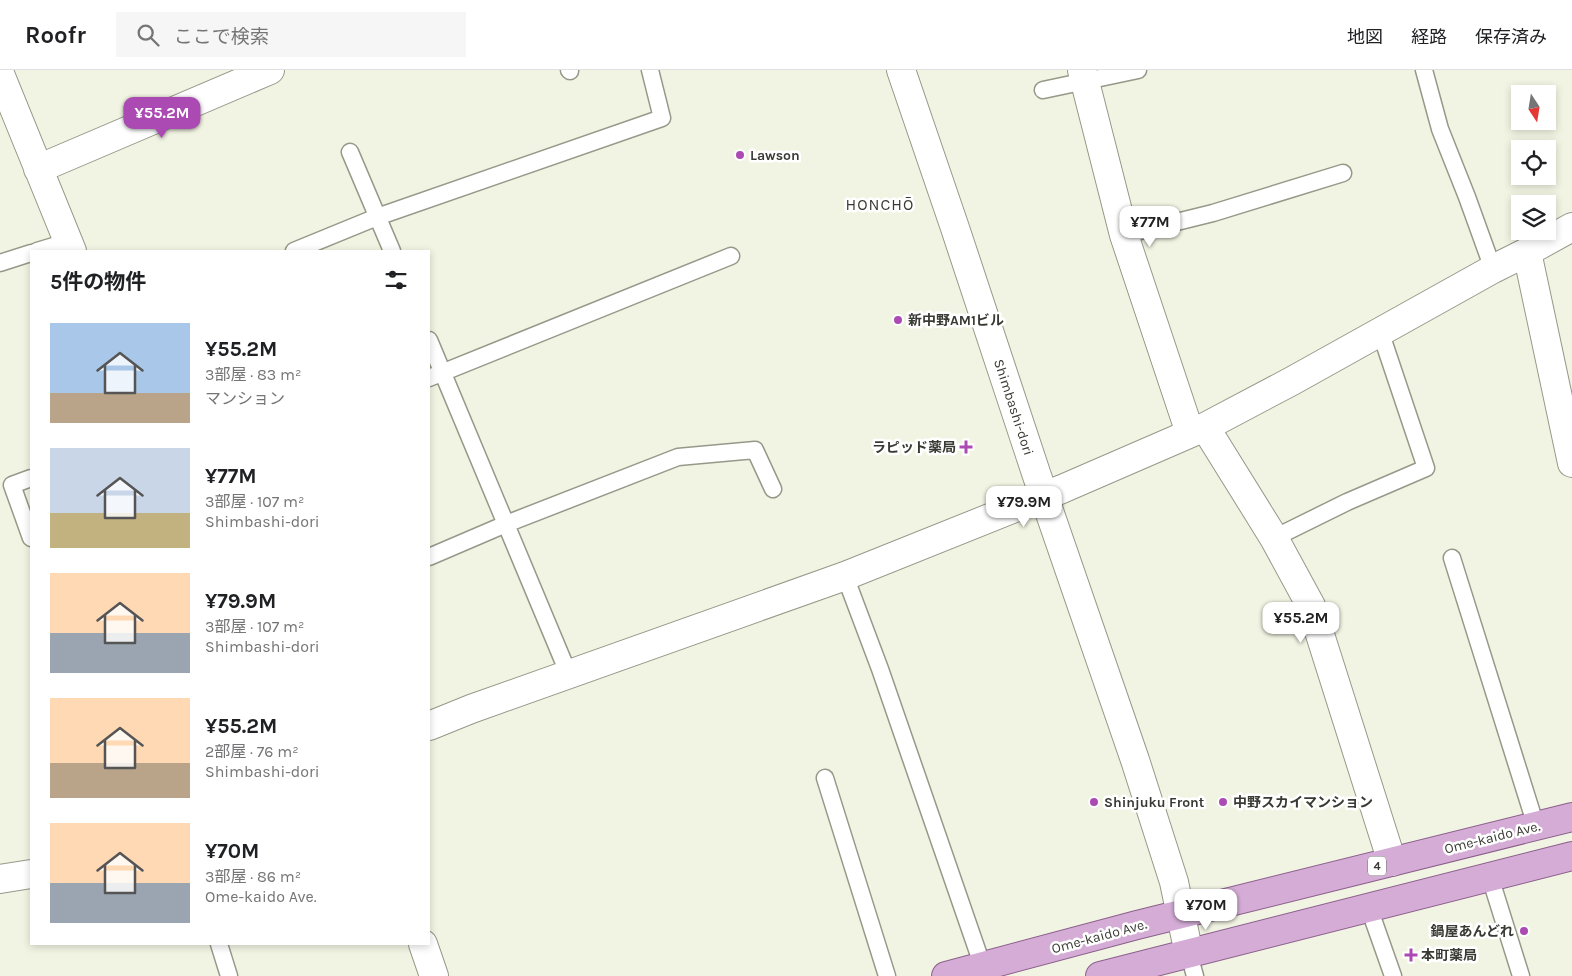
<!DOCTYPE html>
<html lang="ja">
<head>
<meta charset="utf-8">
<style>
	body { margin:0; font-family:Karla,"Noto Sans JP",sans-serif; background:#f6f6f6; color:#202124; height:100vh; display:flex; flex-direction:column; font-size:19px; white-space:nowrap }
	* { box-sizing:border-box; margin:0 }
	p { font-size:16px; color:#757577 }
	.icon { flex:none; width:28px; height:28px; fill:none; stroke:currentColor; stroke-width:2; stroke-linecap:round; stroke-linejoin:round }
	.map { position:relative; flex:1; overflow:hidden }
	.drawer { position:absolute; left:30px; top:180px; width:400px; height:695px; display:flex; flex-direction:column; background:#fff; border-radius:0px; box-shadow:0 2px 8px #0003 }
	.drawer>* { flex:none }
	.needle { width:32px; rotate:168deg }
	.fabs { position:absolute; left:1511px; top:15px; display:grid; gap:10px }
	.fabs a { display:grid; place-items:center; width:45px; height:45px; border-radius:0px; background:#fff; box-shadow:0 2px 8px #0003; font-size:25px }
	.price { position:absolute; translate:-50% -42px; padding:0 11px; border-radius:10px; background:#fff; color:#222; font-size:16px; line-height:32px; filter:drop-shadow(0 1px 2px #0008) }
	.price::after { content:''; position:absolute; left:50%; top:30px; width:15px; height:11px; margin-left:-8px; background:inherit; clip-path:polygon(0 0,100% 0,50% 100%) }
	.price.on { background:#aa4ab2; color:#fff }
	ul { padding:0; list-style:none }
	li { display:flex; align-items:center; gap:15px; height:125px; padding:0 20px }
	li span { display:grid; place-items:center; flex:none; width:140px; height:100px; border-radius:0px; color:#555 }
	li>.icon { margin-inline-start:auto }
	span .icon { width:60px; height:60px; fill:#fffc; stroke-width:1 }
	li b { font-size:21px }
	h2 { display:flex; justify-content:space-between; align-items:center; height:60px; padding:0 20px; font-size:21px }
	header { display:flex; align-items:center; gap:30px; box-sizing:border-box; height:70px; padding:0 25px; background:#fff; border-bottom:1px solid #e0e0e0 }
	header strong { font-size:24px }
	nav { display:flex; gap:28px; margin-inline-start:auto; font-size:18px }
	.search { width:350px; height:45px; background:#f6f6f6; display:flex; align-items:center; gap:12px; box-sizing:border-box; padding:0 18px; border-radius:0px; color:#757577; font-size:19px }
	.map>svg:first-child { display:block }
	.lines { fill:none; stroke-linecap:round; stroke-linejoin:round }
	.service-casing { stroke:#979889; stroke-width:19 }
	.minor-casing { stroke:#979889; stroke-width:30 }
	.tertiary-casing { stroke:#979889; stroke-width:30 }
	.primary-casing { stroke:#8b608c; stroke-width:30 }
	.service { stroke:#fff; stroke-width:16 }
	.minor { stroke:#fff; stroke-width:28 }
	.tertiary { stroke:#fff; stroke-width:28 }
	.primary { stroke:#d4acd6; stroke-width:28 }
	.poi-dot { fill:#aa4ab2; stroke:#fff; stroke-width:2 }
	.labels { text-anchor:middle; stroke-width:5; stroke-linejoin:round; paint-order:stroke }
	.shield { fill:#fff; stroke:#757571; stroke-width:1 }
	.shield-label { font-size:12px; font-weight:bold; fill:#3a3a34 }
	.poi-label { font-size:14px; font-weight:bold; fill:#3a3a34; stroke:#fff; text-anchor:start }
	.street-label { font-size:14px; fill:#3a3a34; stroke:#fff }
	.quarter-label { font-size:16px; letter-spacing:1px; fill:#3a3a34; stroke:#fff }
</style>
</head>
<body>
<header>
<strong>Roofr</strong>
<div class="search"><svg class="icon" aria-label="search" viewBox="0 0 24 24"><circle cx="10" cy="10" r="6"/><path d="M15 15l6 6"/></svg>ここで検索</div>
<nav><a>地図</a><a>経路</a><a>保存済み</a></nav>
</header>
<div class="map">
<svg width="1572" height="906" viewBox="0 0 1572 906">
	<rect width="100%" height="100%" fill="#f2f4e3"/>
	<g class="lines">
		<defs>
			<path id="service" d="M569,0L570,1
				M1424,0L1440,59L1467,127L1493,199
				M1043,20L1138,0
				M350,82L392,181
				M1124,165L1213,143L1343,103
				M37,181L67,172
				M294,181L377,147L662,48L650,0
				M0,193L31,183
				M429,270L569,605
				M429,308L731,186
				M31,408L12,415L31,468
				M1274,468L1347,432L1426,398L1380,261
				M429,487L506,454L678,387L755,380L773,419
				M1452,488L1536,756
				M845,506L880,599L983,897
				M825,708L887,906
				M1490,807L1521,906
				M1369,838L1393,906
				M219,874L229,906
				M1189,884L1195,906"/>
			<path id="minor" d="M1082,0L1124,165L1190,363
				M0,4L72,181
				M38,99L270,0
				M1527,182L1572,393
				M1205,357L1274,468L1311,536L1392,792
				M429,656L471,639L845,506L1062,419L1205,357L1292,311L1493,199L1527,182L1572,157
				M0,809L31,804
				M423,874L434,906"/>
			<path id="tertiary" d="M901,0L955,158L1036,403L1135,690L1174,812L1189,884"/>
			<path id="primary" d="M946,906L1137,855L1572,747
				M1100,906L1572,786"/>
		</defs>
		<use href="#service" class="service-casing"/>
		<use href="#minor" class="minor-casing"/>
		<use href="#tertiary" class="tertiary-casing"/>
		<use href="#primary" class="primary-casing"/>
		<use href="#service" class="service"/>
		<use href="#minor" class="minor"/>
		<use href="#tertiary" class="tertiary"/>
		<use href="#primary" class="primary"/>
	</g>
	<g class="poi-dot">
		<circle cx="740" cy="85" r="5"/>
		<circle cx="898" cy="250" r="5"/>
		<path d="M963.5 369.5h5v5h5v5h-5v5h-5v-5h-5v-5h5z"/>
		<circle cx="1094" cy="732" r="5"/>
		<circle cx="1223" cy="732" r="5"/>
		<circle cx="1524" cy="861" r="5"/>
		<path d="M1408.5 877.5h5v5h5v5h-5v5h-5v-5h-5v-5h5z"/>
	</g>
	<g class="labels">
		<rect class="shield" x="1368" y="786.5" width="18" height="19" rx="4"/>
		<g class="shield-label">
			<text x="1377" y="800">4</text>
		</g>
		<g class="poi-label">
			<text x="750" y="90">Lawson</text>
			<text x="908" y="255">新中野AM1ビル</text>
			<text x="956" y="382" text-anchor="end">ラピッド薬局</text>
			<text x="1104" y="737">Shinjuku Front</text>
			<text x="1233" y="737">中野スカイマンション</text>
			<text x="1514" y="866" text-anchor="end">鍋屋あんどれ</text>
			<text x="1421" y="890">本町薬局</text>
		</g>
		<g class="street-label">
			<text transform="translate(1014 337) rotate(72)" y="5">Shimbashi-dori</text>
			<text transform="translate(1492 767) rotate(-14)" y="5">Ome-kaido Ave.</text>
			<text transform="translate(1099 866) rotate(-15)" y="5">Ome-kaido Ave.</text>
		</g>
		<g class="quarter-label">
			<text x="880" y="140">HONCHŌ</text>
		</g>
	</g>
</svg>
<div class="fabs">
<a><svg class="needle" viewBox="-14 -14 28 28"><path d="M0-13l5 13h-10z" fill="#e53935"/><path d="M0 13l5-13h-10z" fill="#757577"/></svg></a>
<a><svg class="icon" aria-label="locate" viewBox="0 0 24 24"><circle cx="12" cy="12" r="6"/><path d="M12 2v4M12 18v4M2 12h4M18 12h4"/></svg></a>
<a><svg class="icon" aria-label="layers" viewBox="0 0 24 24"><path d="M12 4l9 5-9 5-9-5zM3 14l9 5 9-5"/></svg></a>
</div>
<b class="price on" style="left:162px;top:69px">¥55.2M</b>
<b class="price" style="left:1150px;top:178px">¥77M</b>
<b class="price" style="left:1024px;top:458px">¥79.9M</b>
<b class="price" style="left:1301px;top:574px">¥55.2M</b>
<b class="price" style="left:1206px;top:861px">¥70M</b>
<section class="drawer">
<h2>5件の物件<svg class="icon" aria-label="filters" viewBox="0 0 24 24"><path d="M4 7h16M4 17h16"/><circle cx="9" cy="7" r="2"/><circle cx="15" cy="17" r="2"/></svg></h2>
<ul>
<li><span style="background:linear-gradient(#a9c7e8 70%,#b9a48a 0)"><svg class="icon" aria-label="home" viewBox="0 0 24 24"><path d="M3 11l9-7 9 7M6 9v11h12V9"/></svg></span><div><b>¥55.2M</b><p>3部屋 · 83 m²</p><p>マンション</p></div></li>
<li><span style="background:linear-gradient(#c9d6e8 65%,#c2b280 0)"><svg class="icon" aria-label="home" viewBox="0 0 24 24"><path d="M3 11l9-7 9 7M6 9v11h12V9"/></svg></span><div><b>¥77M</b><p>3部屋 · 107 m²</p><p>Shimbashi-dori</p></div></li>
<li><span style="background:linear-gradient(#ffd9b3 60%,#9aa5b1 0)"><svg class="icon" aria-label="home" viewBox="0 0 24 24"><path d="M3 11l9-7 9 7M6 9v11h12V9"/></svg></span><div><b>¥79.9M</b><p>3部屋 · 107 m²</p><p>Shimbashi-dori</p></div></li>
<li><span style="background:linear-gradient(#ffd9b3 65%,#b9a48a 0)"><svg class="icon" aria-label="home" viewBox="0 0 24 24"><path d="M3 11l9-7 9 7M6 9v11h12V9"/></svg></span><div><b>¥55.2M</b><p>2部屋 · 76 m²</p><p>Shimbashi-dori</p></div></li>
<li><span style="background:linear-gradient(#ffd9b3 60%,#9aa5b1 0)"><svg class="icon" aria-label="home" viewBox="0 0 24 24"><path d="M3 11l9-7 9 7M6 9v11h12V9"/></svg></span><div><b>¥70M</b><p>3部屋 · 86 m²</p><p>Ome-kaido Ave.</p></div></li>
</ul>
</section>
</div>
</body>
</html>
